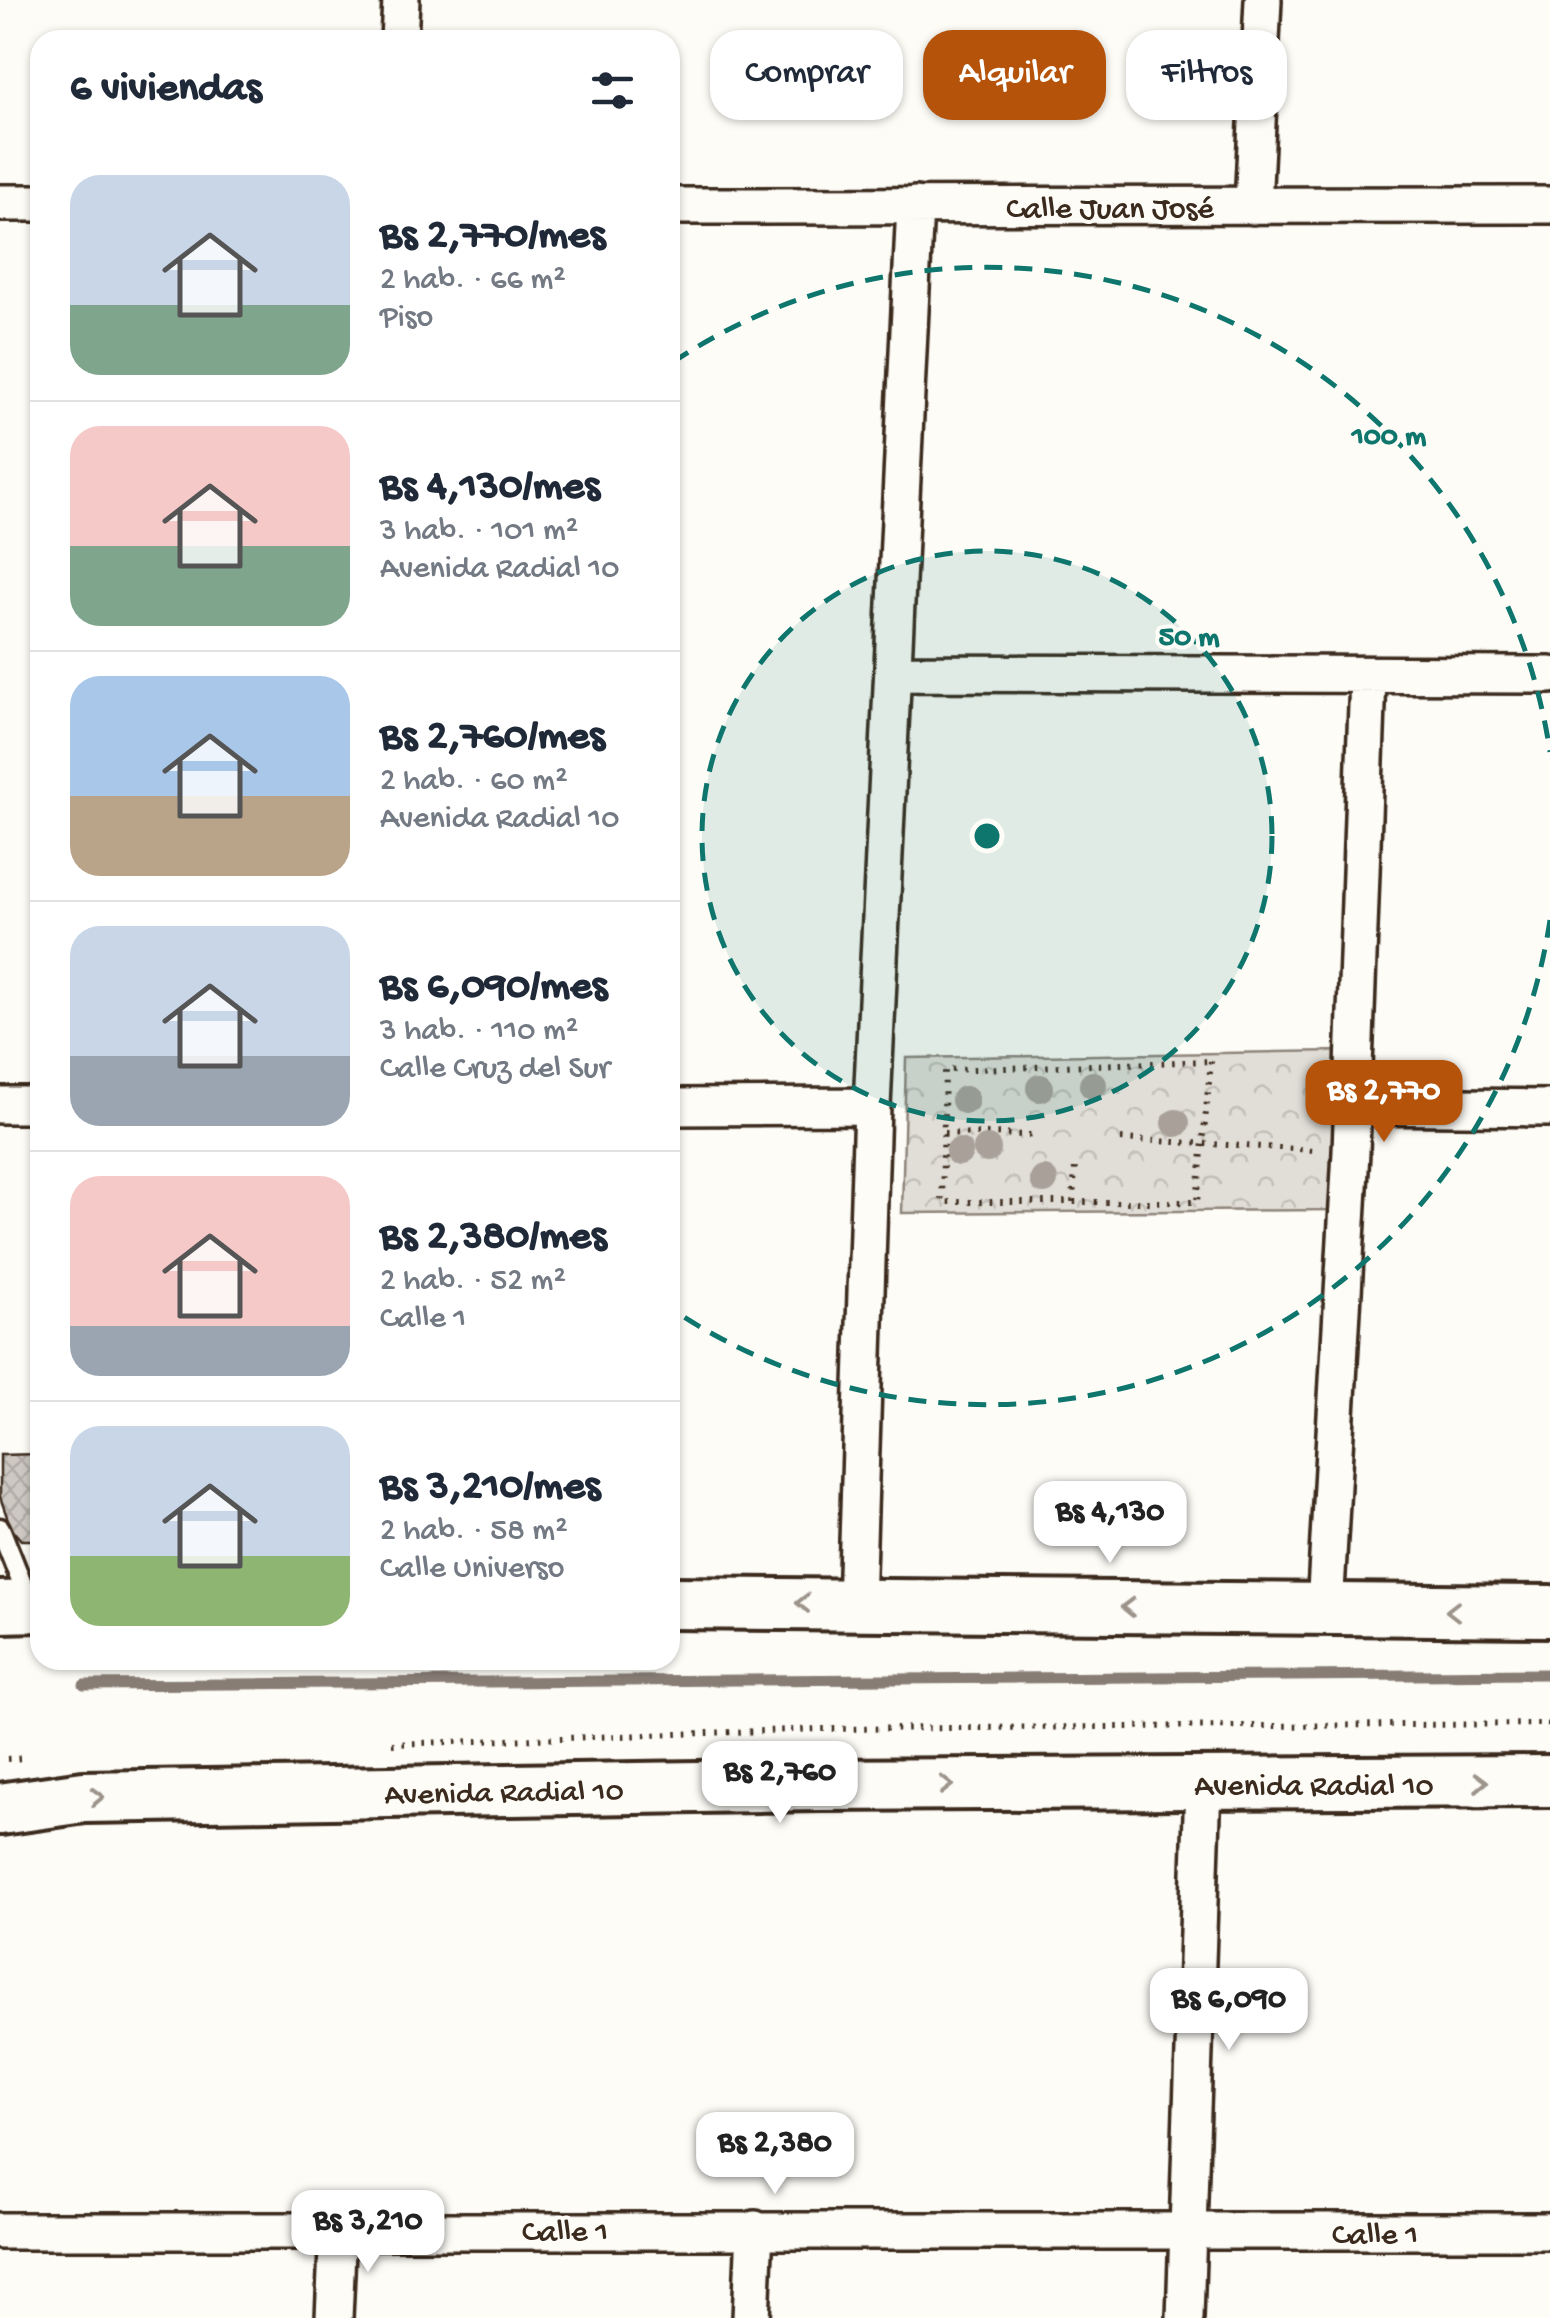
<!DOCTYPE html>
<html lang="es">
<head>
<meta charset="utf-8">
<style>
	body { margin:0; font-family:"Gochi Hand",sans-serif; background:#f2f2f3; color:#1f2937; height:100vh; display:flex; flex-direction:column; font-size:38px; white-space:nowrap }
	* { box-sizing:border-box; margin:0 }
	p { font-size:32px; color:#747a83 }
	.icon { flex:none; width:55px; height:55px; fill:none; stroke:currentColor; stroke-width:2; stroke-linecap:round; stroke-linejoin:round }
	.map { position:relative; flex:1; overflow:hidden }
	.drawer { position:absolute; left:30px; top:30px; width:650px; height:1640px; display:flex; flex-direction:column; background:#fff; border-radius:30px; box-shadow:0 2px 8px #0004 }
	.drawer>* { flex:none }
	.banner { position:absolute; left:710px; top:30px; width:690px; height:90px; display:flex; gap:20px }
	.price { position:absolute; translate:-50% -85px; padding:0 22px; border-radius:20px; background:#fff; color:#222; font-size:32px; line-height:65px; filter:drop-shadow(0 2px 5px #0008) }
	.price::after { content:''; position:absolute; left:50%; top:60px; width:30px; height:22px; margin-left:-15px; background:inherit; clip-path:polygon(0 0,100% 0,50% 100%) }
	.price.current { background:#b45309; color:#fff }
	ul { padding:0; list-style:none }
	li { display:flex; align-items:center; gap:30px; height:250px; padding:0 40px }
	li+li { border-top:2px solid #e0e1e3 }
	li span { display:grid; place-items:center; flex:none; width:280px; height:200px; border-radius:30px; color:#555 }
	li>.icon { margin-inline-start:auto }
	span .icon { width:120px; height:120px; fill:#fffc; stroke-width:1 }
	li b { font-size:42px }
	h2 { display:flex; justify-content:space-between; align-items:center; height:120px; padding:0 40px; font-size:42px }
	.chip { padding:0 35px; border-radius:30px; background:#fff; box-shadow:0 2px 8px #0004; font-size:35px; line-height:90px }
	.chip.current { background:#b45309; color:#fff }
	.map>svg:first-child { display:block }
	.forest { fill:url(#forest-crowns); stroke:#8e847a; stroke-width:2.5 }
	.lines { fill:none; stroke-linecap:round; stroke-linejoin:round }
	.stream { stroke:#887d74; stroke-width:11 }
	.building { fill:url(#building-cross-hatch); stroke:#3b2a1e; stroke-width:2.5 }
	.service-casing { stroke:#3b2a1e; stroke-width:25 }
	.minor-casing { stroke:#3b2a1e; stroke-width:42 }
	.secondary-casing { stroke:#3b2a1e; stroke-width:58 }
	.path { stroke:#3b2a1e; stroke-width:6; stroke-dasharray:2.5 8; stroke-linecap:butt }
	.service { stroke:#fdfcf7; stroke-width:18 }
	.minor { stroke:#fdfcf7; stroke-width:35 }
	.secondary { stroke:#fdfcf7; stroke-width:50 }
	.tree { fill:#a9a199 }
	.oneway { stroke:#9c938a }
	.ring { fill:none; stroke:#0f766e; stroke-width:5; stroke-dasharray:18 12 }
	.labels { text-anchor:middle; stroke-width:8; stroke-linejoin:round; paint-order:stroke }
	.street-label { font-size:32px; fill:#3b2a1e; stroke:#fdfcf7 }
	.centre { fill:#0f766e; stroke:#fdfcf7; stroke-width:5 }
	.ring-label { font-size:30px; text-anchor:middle; font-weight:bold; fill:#0f766e; stroke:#fdfcf7; stroke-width:8; stroke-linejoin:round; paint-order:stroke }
</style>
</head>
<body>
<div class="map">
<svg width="1550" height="2318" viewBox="0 0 1550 2318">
	<defs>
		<pattern id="forest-crowns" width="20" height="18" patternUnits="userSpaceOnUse" patternTransform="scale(2.5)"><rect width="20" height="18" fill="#e1ded7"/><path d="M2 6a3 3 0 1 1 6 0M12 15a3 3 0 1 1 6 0" fill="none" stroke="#c2bfb8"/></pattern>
		<pattern id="building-cross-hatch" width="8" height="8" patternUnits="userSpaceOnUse" patternTransform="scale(2.5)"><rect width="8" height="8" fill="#cdc8c2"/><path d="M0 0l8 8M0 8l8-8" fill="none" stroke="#b1aca6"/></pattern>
	</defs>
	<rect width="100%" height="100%" fill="#fdfcf7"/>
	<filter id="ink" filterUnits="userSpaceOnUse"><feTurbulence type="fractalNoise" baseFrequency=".01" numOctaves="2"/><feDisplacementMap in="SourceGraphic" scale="20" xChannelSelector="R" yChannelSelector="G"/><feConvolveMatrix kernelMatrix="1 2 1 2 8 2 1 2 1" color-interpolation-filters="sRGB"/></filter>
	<g filter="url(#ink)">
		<path class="forest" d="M1340,1051L1337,1210L902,1213L906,1058Z"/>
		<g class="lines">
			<path class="stream" d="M84,1685L1550,1674"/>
		</g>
		<path class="building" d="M40,1454V1540H21L11,1528L0,1497V1455Z"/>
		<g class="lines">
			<defs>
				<path id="service" d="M0,1528L29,1601"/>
				<path id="minor" d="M399,40L401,0
					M0,203H40
					M670,206L1550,205
					M1253,206L1263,0
					M896,673L1550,675
					M0,1105H40
					M1352,1106L1550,1108
					M670,1107L872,1106
					M856,1604L872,1106L915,205
					M1325,1609L1351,1152L1368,677
					M0,2231H1550
					M334,2318L338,2228
					M751,2318L755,2229
					M1185,2318L1203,1784"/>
				<path id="secondary" d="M670,1603L1550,1611
					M0,1607L40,1606
					M0,1809L84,1797L819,1785L1550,1781"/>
			</defs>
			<use href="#service" class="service-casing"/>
			<use href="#minor" class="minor-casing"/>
			<use href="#secondary" class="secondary-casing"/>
			<path class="path" d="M1211,1061L1197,1202H942L945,1070Z
				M944,1133L1032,1135
				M1121,1139L1315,1150
				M1073,1202L1075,1167
				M392,1744L820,1729L1550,1724
				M7,1759L25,1758"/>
			<use href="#service" class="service"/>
			<use href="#minor" class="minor"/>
			<use href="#secondary" class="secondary"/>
		</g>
		<g class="tree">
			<circle cx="1093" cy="1085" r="14"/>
			<circle cx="1040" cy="1088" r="14"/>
			<circle cx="965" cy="1100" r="14"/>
			<circle cx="1176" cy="1123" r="14"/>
			<circle cx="987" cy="1149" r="14"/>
			<circle cx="959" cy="1152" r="14"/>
			<circle cx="1044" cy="1180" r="14"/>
		</g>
		<defs><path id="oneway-chevron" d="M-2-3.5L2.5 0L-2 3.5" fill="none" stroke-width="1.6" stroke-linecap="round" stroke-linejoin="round" transform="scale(2.5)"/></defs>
		<g class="oneway">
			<use href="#oneway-chevron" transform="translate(803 1603) rotate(-180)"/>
			<use href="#oneway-chevron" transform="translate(1128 1607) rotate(-179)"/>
			<use href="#oneway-chevron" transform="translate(1453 1611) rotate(-180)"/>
			<use href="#oneway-chevron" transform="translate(1481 1782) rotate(-1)"/>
			<use href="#oneway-chevron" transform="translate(946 1785)"/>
			<use href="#oneway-chevron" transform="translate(97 1797) rotate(-2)"/>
		</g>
	</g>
	<circle cx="987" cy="836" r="285" fill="#0f766e" fill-opacity=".12"/>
	<g class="ring">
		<circle cx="987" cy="836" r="285"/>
		<path d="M1550 920A569 569 0 0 1 673 1310M673 362A569 569 0 0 1 1550 752"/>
	</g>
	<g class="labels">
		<g class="street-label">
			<text x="1110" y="217">Calle Juan José</text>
			<text x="1314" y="1794">Avenida Radial 10</text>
			<text transform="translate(504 1790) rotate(-1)" y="11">Avenida Radial 10</text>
			<text x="565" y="2240">Calle 1</text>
			<text x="1375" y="2243">Calle 1</text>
		</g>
	</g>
	<circle cx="987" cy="836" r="15" class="centre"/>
	<g class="ring-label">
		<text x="1389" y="444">100 m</text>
		<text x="1189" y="645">50 m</text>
	</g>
</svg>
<b class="price current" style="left:1384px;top:1145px">Bs 2,770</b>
<b class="price" style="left:1110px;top:1566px">Bs 4,130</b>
<b class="price" style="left:780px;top:1826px">Bs 2,760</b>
<b class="price" style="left:1229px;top:2053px">Bs 6,090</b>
<b class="price" style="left:775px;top:2197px">Bs 2,380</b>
<b class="price" style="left:368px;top:2275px">Bs 3,210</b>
<div class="banner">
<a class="chip">Comprar</a>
<a class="chip current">Alquilar</a>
<a class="chip">Filtros</a>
</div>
<section class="drawer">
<h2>6 viviendas<svg class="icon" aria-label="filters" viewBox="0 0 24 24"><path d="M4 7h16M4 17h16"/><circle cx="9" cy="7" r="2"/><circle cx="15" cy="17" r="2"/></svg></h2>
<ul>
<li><span style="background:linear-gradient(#c9d6e8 65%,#7fa58c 0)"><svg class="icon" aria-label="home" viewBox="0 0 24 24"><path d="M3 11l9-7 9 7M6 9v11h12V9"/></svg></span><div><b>Bs 2,770/mes</b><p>2 hab. · 66 m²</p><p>Piso</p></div></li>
<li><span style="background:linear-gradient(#f6c9c9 60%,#7fa58c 0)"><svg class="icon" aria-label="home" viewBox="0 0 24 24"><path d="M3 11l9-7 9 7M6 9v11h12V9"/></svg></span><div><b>Bs 4,130/mes</b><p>3 hab. · 101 m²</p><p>Avenida Radial 10</p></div></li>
<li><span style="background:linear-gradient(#a9c7e8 60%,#b9a48a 0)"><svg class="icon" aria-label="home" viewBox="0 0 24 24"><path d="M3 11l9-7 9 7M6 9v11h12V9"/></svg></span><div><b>Bs 2,760/mes</b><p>2 hab. · 60 m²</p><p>Avenida Radial 10</p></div></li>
<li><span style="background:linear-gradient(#c9d6e8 65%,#9aa5b1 0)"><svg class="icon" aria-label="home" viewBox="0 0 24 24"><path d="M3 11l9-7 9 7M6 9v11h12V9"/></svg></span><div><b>Bs 6,090/mes</b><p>3 hab. · 110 m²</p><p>Calle Cruz del Sur</p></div></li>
<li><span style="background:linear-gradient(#f6c9c9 75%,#9aa5b1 0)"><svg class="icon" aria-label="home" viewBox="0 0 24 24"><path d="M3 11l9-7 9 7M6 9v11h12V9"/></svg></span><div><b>Bs 2,380/mes</b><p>2 hab. · 52 m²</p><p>Calle 1</p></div></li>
<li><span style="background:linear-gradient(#c9d6e8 65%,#8fb573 0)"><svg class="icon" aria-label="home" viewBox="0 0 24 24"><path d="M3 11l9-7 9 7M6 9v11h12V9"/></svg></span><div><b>Bs 3,210/mes</b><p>2 hab. · 58 m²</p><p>Calle Universo</p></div></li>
</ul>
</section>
</div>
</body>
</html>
